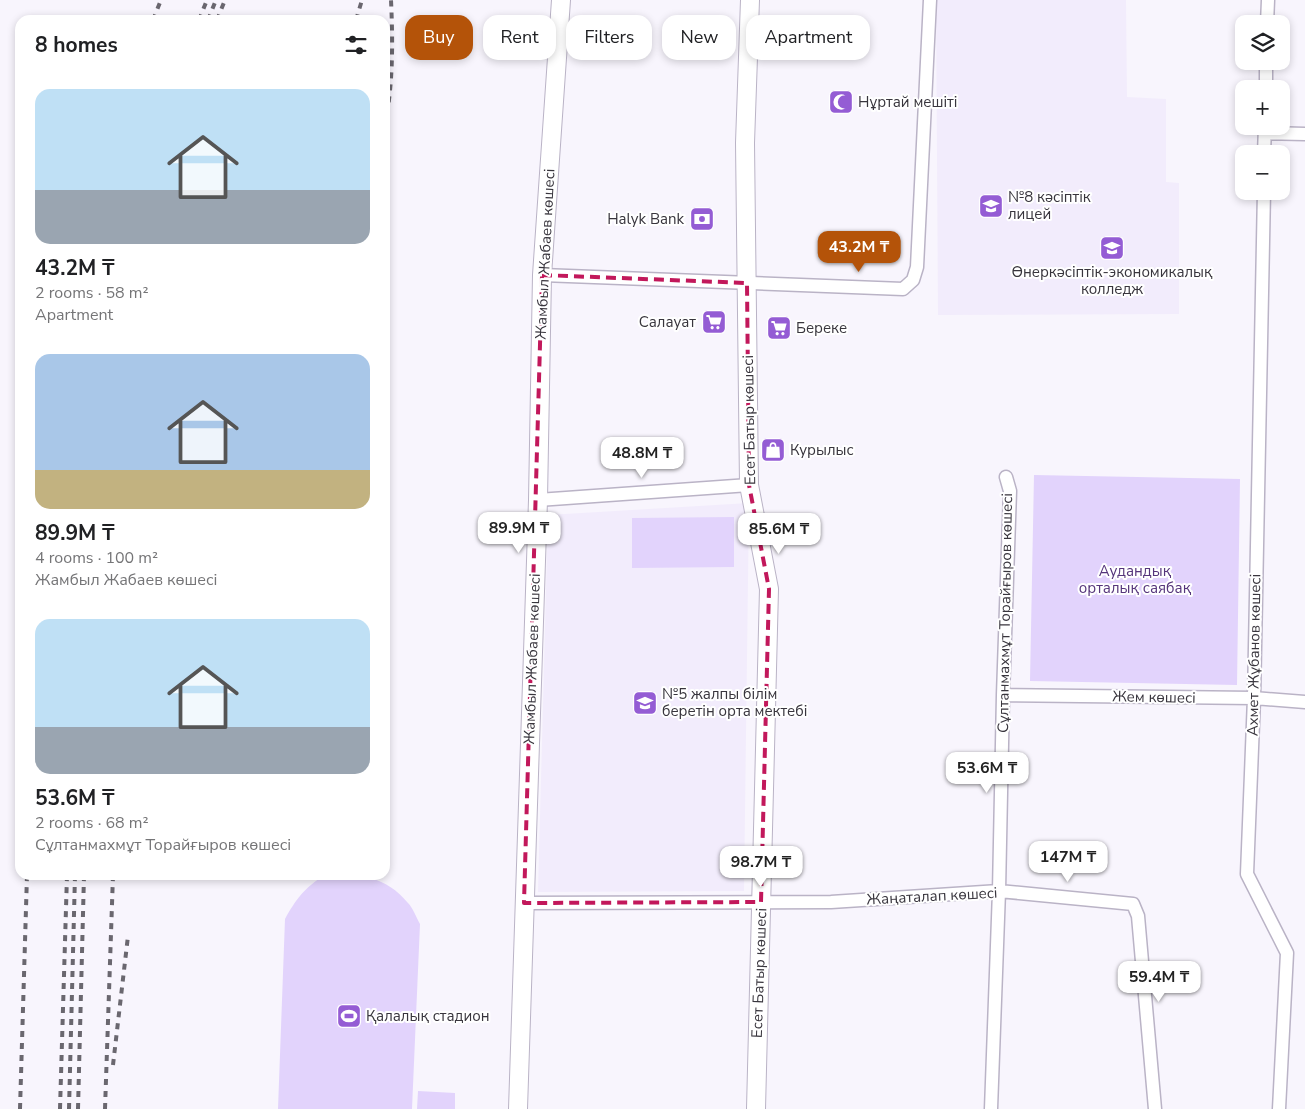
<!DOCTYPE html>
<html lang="en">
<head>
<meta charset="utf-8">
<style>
	body { margin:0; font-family:"Nunito Sans",sans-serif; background:#f2f2f2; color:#202124; height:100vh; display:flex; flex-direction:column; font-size:19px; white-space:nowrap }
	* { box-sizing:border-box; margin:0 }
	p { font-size:16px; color:#757577 }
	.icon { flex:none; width:28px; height:28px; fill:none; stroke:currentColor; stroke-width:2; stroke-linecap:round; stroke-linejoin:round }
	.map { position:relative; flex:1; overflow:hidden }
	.details { position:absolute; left:15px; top:15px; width:375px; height:865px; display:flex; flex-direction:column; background:#fff; border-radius:15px; box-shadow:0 2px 8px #0003 }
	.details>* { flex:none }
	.top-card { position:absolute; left:405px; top:15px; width:475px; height:45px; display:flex; gap:10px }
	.fabs { position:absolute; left:1235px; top:15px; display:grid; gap:10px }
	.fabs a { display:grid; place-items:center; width:55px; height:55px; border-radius:10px; background:#fff; box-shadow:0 2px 8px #0003; font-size:25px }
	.price { position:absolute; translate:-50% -42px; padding:0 11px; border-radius:10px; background:#fff; color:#222; font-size:16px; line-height:32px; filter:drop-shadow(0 1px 2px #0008) }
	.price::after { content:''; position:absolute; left:50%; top:30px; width:15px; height:11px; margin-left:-8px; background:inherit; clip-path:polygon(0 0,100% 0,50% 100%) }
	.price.selected { background:#b45309; color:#fff }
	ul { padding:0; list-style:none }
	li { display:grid; align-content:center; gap:10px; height:265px; padding:0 20px }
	li span { display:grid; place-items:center; height:155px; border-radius:15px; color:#555 }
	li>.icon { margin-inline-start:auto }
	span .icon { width:90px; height:90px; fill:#fffc; stroke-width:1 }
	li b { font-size:21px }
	h2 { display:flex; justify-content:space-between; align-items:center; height:60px; padding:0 20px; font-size:21px }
	.pill { padding:0 18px; border-radius:15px; background:#fff; box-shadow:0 2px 8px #0003; font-size:18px; line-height:45px }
	.pill.selected { background:#b45309; color:#fff }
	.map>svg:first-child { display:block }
	.built { fill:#f2ecfc }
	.green { fill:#e2d3fc }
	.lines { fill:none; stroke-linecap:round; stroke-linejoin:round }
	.street-casing { stroke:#bab3c6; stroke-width:15 }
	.secondary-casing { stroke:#bab3c6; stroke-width:20 }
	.street { stroke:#fff; stroke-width:12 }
	.secondary { stroke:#fff; stroke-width:18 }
	.rail { stroke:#6a676f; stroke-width:4; stroke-dasharray:6 6; stroke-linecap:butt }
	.marked { fill:none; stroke:#c2185b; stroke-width:4; stroke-dasharray:10 6; stroke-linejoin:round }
	.labels { text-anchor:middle; stroke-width:4; stroke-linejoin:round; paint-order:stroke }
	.poi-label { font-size:15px; fill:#38353d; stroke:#fff; text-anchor:start }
	.street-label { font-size:15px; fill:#38353d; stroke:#fff }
	.park-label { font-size:15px; fill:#55357b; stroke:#fff }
</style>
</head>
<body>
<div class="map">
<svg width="1305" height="1109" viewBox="0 0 1305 1109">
	<rect width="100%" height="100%" fill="#f8f5fd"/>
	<path class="built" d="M936,0H1126L1127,97L1166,99V182L1179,183V314L938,315Z
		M749,503L744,891L538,892L548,515Z"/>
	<path class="green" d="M1034,475L1240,479L1237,685L1030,681Z
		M734,517V567L632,568V518Z
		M325,875C358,875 384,874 408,903C413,908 416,917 420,924L412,1109H278L285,919C296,899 305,887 325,875Z
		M418,1091L455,1093V1109H417Z"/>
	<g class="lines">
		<defs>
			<path id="street" d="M1267,24L1268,0
				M1266,89V61
				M1265,133L1305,134
				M1264,154L1265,126
				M1264,191L1254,698L1247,874L1287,953L1279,1109
				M542,275L903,289L913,280L917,267L930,0
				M538,500L749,485
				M1003,695L1254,698L1305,702
				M524,903L831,902L999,891L1133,904L1138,916L1155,1109
				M991,1109L999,891L1003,695L1010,491L1006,477"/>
			<path id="secondary" d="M750,0L745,143L749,485L769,589L756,1109
				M518,1109L538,500L542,275L561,0"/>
		</defs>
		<use href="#street" class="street-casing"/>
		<use href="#secondary" class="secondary-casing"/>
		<use href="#street" class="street"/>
		<use href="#secondary" class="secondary"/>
		<path class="rail" d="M153,20L161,0
			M199,20L207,0
			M208,20L216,0
			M217,20L225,0
			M356,20L362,0
			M385,126C393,84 393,43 391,0
			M113,1065L128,936
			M20,1109L27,875
			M60,1109L67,875
			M69,1109L75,875
			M78,1109L84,875
			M105,1109L113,875"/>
	</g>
	<path class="marked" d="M542,275L747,283L749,485L769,589L761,902L524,903Z"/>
	<defs>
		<symbol id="mosque-square" viewBox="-11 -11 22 22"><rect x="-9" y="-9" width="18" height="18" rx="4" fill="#945cd4" stroke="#fff"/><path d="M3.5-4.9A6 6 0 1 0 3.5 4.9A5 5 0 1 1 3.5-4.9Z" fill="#fff"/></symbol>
		<symbol id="school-square" viewBox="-11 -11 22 22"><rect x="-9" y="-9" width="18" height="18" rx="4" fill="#945cd4" stroke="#fff"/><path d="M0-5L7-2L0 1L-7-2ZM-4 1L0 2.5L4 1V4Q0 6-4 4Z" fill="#fff"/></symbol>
		<symbol id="bank-square" viewBox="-11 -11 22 22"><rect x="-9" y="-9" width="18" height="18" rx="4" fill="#945cd4" stroke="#fff"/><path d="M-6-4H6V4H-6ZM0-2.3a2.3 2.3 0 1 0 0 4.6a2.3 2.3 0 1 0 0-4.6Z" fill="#fff"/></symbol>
		<symbol id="university-square" viewBox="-11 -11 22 22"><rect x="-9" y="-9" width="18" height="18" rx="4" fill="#945cd4" stroke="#fff"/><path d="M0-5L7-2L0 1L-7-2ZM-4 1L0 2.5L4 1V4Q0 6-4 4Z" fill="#fff"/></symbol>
		<symbol id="supermarket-square" viewBox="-11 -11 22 22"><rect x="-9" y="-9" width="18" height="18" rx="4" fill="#945cd4" stroke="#fff"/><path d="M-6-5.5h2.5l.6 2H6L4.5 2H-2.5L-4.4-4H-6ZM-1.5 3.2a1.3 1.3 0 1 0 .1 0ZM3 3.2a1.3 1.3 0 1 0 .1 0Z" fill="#fff"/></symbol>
		<symbol id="shop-square" viewBox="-11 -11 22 22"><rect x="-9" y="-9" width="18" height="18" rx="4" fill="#945cd4" stroke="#fff"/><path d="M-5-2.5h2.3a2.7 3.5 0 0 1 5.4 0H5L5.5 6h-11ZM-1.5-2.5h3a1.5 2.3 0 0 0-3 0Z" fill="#fff"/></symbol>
		<symbol id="stadium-square" viewBox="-11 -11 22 22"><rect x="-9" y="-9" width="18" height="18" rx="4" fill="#945cd4" stroke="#fff"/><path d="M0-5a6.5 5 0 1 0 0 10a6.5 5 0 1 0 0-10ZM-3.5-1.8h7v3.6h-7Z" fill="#fff"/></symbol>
	</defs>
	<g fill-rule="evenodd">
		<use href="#mosque-square" x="827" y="88" width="28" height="28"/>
		<use href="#school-square" x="977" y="192" width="28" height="28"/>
		<use href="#bank-square" x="688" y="205" width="28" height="28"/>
		<use href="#university-square" x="1098" y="234" width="28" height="28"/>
		<use href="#supermarket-square" x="700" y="308" width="28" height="28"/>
		<use href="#supermarket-square" x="765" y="314" width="28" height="28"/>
		<use href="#shop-square" x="759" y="436" width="28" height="28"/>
		<use href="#school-square" x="631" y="689" width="28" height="28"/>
		<use href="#stadium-square" x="335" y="1002" width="28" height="28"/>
	</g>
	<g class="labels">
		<g class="poi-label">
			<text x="858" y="107">Нұртай мешіті</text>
			<text x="1008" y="202">№8 кәсіптік<tspan x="1008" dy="17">лицей</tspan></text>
			<text x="684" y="224" text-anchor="end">Halyk Bank</text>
			<text x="1112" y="277" text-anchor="middle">Өнеркәсіптік-экономикалық<tspan x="1112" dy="17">колледж</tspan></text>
			<text x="696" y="327" text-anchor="end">Салауат</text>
			<text x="796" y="333">Береке</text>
			<text x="790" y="455">Курылыс</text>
			<text x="662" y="699">№5 жалпы білім<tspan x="662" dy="17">беретін орта мектебі</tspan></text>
			<text x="366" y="1021">Қалалық стадион</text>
		</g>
		<g class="street-label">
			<text transform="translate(545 254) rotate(-87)" y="5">Жамбыл Жабаев көшесі</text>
			<text transform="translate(749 420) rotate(-91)" y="5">Есет Батыр көшесі</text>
			<text transform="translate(1005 613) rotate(-89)" y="5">Сұлтанмахмұт Торайғыров көшесі</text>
			<text transform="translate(1254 655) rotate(-89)" y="5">Ахмет Жұбанов көшесі</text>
			<text transform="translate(532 659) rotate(-88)" y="5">Жамбыл Жабаев көшесі</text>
			<text transform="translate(1154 697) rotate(1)" y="5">Жем көшесі</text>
			<text transform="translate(932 896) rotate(-3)" y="5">Жаңаталап көшесі</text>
			<text transform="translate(759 973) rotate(-88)" y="5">Есет Батыр көшесі</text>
		</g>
		<g class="park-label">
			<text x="1135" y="576">Аудандық<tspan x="1135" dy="17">орталық саябақ</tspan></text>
		</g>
	</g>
</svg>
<div class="fabs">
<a><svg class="icon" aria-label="layers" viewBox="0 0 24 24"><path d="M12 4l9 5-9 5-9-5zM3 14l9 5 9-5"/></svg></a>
<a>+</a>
<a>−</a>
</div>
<b class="price selected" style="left:859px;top:273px">43.2M ₸</b>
<b class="price" style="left:642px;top:479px">48.8M ₸</b>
<b class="price" style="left:519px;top:554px">89.9M ₸</b>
<b class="price" style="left:779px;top:555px">85.6M ₸</b>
<b class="price" style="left:987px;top:794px">53.6M ₸</b>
<b class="price" style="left:1068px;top:883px">147M ₸</b>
<b class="price" style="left:761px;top:888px">98.7M ₸</b>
<b class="price" style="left:1159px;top:1003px">59.4M ₸</b>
<div class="top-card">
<a class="pill selected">Buy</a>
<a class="pill">Rent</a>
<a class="pill">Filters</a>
<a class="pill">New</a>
<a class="pill">Apartment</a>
</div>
<section class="details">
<h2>8 homes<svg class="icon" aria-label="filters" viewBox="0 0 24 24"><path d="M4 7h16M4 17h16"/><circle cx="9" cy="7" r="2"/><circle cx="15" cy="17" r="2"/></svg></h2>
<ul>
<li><span style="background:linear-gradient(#bfe0f5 65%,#9aa5b1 0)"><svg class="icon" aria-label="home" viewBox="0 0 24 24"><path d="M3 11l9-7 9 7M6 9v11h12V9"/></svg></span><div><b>43.2M ₸</b><p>2 rooms · 58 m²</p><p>Apartment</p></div></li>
<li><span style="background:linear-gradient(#a9c7e8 75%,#c2b280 0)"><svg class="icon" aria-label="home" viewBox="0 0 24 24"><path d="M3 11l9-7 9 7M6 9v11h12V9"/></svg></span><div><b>89.9M ₸</b><p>4 rooms · 100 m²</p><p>Жамбыл Жабаев көшесі</p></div></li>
<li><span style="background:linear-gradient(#bfe0f5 70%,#9aa5b1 0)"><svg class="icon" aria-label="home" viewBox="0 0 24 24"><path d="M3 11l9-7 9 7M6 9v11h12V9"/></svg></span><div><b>53.6M ₸</b><p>2 rooms · 68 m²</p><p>Сұлтанмахмұт Торайғыров көшесі</p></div></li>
</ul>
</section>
</div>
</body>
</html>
